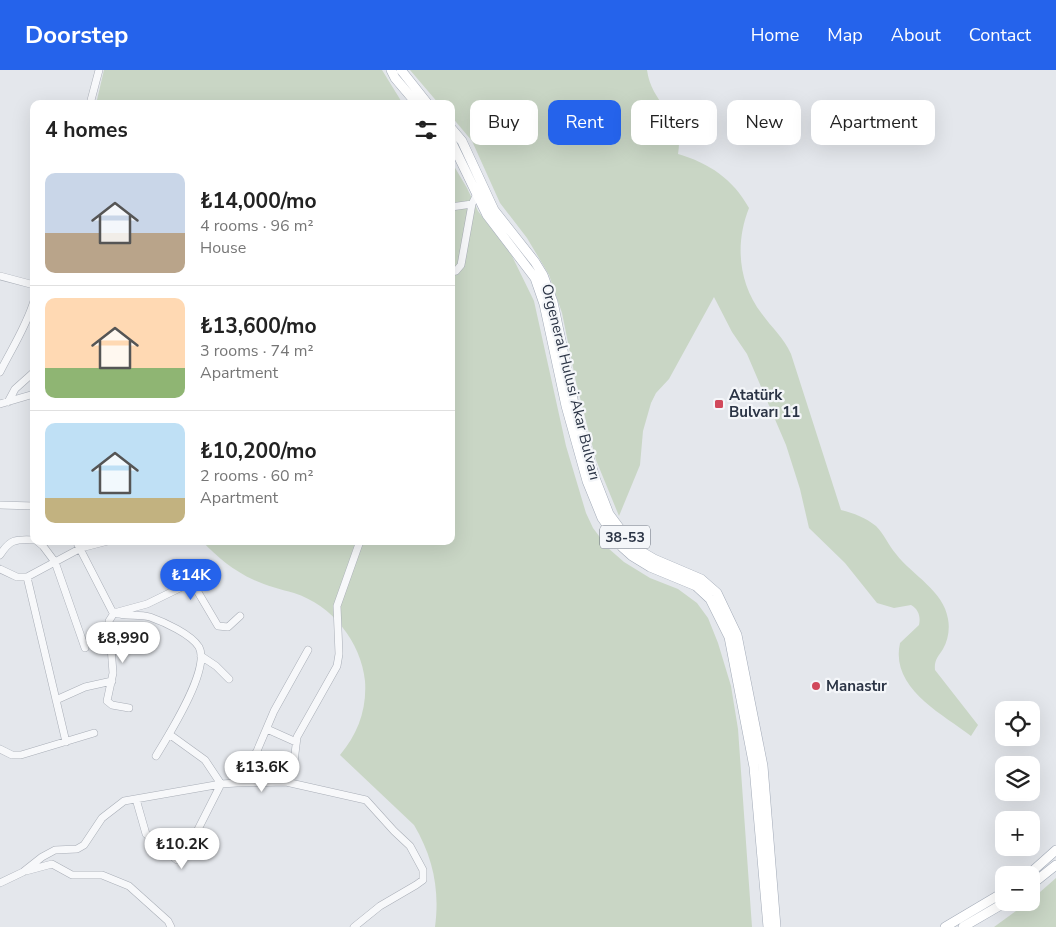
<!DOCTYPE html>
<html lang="en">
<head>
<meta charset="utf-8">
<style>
	body { margin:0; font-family:"Nunito Sans",sans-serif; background:#f6f6f6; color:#222; height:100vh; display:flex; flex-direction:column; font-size:19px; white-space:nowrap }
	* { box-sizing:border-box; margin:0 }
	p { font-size:16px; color:#767676 }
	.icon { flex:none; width:28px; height:28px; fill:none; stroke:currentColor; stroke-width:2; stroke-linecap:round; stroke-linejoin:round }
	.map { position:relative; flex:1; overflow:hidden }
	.sheet { position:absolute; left:30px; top:30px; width:425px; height:445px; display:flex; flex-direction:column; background:#fff; border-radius:10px; box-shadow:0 5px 20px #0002 }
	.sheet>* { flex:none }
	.guide { position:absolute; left:470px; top:30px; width:475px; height:45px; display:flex; gap:10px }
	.fabs { position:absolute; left:995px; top:631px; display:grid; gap:10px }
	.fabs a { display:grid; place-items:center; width:45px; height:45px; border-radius:10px; background:#fff; box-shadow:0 5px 20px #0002; font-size:25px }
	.price { position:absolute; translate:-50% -42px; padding:0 11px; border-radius:18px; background:#fff; color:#222; font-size:16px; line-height:32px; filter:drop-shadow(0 1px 2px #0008) }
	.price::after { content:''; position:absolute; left:50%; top:30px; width:15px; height:11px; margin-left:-8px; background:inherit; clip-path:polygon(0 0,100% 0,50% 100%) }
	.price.selected { background:#2563eb; color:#fff }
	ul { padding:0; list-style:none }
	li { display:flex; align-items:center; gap:15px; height:125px; padding:0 15px }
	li+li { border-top:1px solid #e0e0e0 }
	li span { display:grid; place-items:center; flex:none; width:140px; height:100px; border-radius:10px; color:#555 }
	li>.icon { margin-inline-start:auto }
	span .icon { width:60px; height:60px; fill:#fffc; stroke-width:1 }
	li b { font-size:21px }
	h2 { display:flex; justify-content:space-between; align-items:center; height:60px; padding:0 15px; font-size:21px }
	.pill { padding:0 18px; border-radius:10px; background:#fff; box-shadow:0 5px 20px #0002; font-size:18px; line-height:45px }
	.pill.selected { background:#2563eb; color:#fff }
	header { display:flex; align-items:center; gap:30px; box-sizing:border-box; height:70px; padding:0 25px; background:#2563eb; color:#fff }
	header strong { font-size:24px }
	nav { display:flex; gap:28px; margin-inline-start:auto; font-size:18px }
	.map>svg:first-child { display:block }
	.green { fill:#c9d6c5 }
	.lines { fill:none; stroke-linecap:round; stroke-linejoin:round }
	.minor-casing { stroke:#a9aeb7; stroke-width:8 }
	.major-casing { stroke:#a3abb8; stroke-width:10 }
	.minor { stroke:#f7f8fa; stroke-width:7 }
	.major { stroke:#fff; stroke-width:9 }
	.poi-dot { fill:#d1495b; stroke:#f4f6f9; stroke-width:2 }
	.labels { text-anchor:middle; stroke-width:4.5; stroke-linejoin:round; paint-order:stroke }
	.shield { fill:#f4f6f9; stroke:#676e7b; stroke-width:1 }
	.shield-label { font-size:14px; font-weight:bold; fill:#2b3445 }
	.street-label { font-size:15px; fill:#2b3445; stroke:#f4f6f9 }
	.poi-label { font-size:15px; font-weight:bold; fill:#2b3445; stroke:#f4f6f9; text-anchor:start }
</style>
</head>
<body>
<header>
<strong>Doorstep</strong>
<nav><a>Home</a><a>Map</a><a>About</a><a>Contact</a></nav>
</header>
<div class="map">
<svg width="1056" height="857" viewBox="0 0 1056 857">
	<rect width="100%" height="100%" fill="#e4e7ec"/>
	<path class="green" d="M104,0H382L403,34H96Z
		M410,0H647C652,37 685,44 678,84C709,93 733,109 749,138C735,173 738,213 762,244C772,258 784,268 791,284L841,440C854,443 866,448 876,456C885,465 888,475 896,484C912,505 944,521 948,549C950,559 948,570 943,579C938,587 934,590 935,600L978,655L971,666C941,643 890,618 900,573L919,555C921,546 918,539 911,535L894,538L877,533L845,493L809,458L800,419L786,375L747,284L732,262L714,227L669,309L656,323L651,333L643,361L640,395L619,446L596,390L576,312L562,243L549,205L527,168L500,133L472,71L451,46V34H439Z
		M451,91L467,118L478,141L512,186L534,231L566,376L586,443L593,458L608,478L624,492L650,508L678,519L697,533L708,548L718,573L731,616L738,659L752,857H435C440,820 433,787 414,755L340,685C358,664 367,639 365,611C361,572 332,535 294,523C280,519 267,516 254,510C234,501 217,487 202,471H451Z
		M1056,808V857H994L1027,833L1031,832V830Z"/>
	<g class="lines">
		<defs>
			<path id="minor" d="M90,34L99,0
				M451,137L472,134
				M451,202L456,201L461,195L472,134L477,124
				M0,206L34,215
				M0,302C12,278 26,257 34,231
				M8,332L15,319L34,302
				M0,334L34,324
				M0,435L34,436
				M37,471L43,476L55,492L85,578
				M76,471L112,541C123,548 137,543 150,547C164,552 191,564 199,577C211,599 168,666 156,686
				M0,485C10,469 16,469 34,470
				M0,499L17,507H27L81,478L108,471
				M27,507L66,672
				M201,586L216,596L229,609
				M56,630L85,617L112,611
				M129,638L112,635L107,631L113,603L109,551L114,543L147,534L192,512L218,556L228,557L240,546
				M267,659L296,672
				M0,679L12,685H21L94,663
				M237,713L286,712
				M136,729L146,764L177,790L184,787L221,714L205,690L169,664
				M26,801L52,794L72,805H102L129,816L168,851L171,857
				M0,813L23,802L42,787L55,780L77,779L84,775L102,748L124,731L221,714L237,713L257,681L274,641L308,580
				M354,857L380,836L416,815L423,810V800L410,776L394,761L366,730L286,712L294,692L297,667L337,596L339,584L337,536L360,471"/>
			<path id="major" d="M391,0L395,8L417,34
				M401,0L428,34
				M451,58L462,71L494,140L535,192L543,205L553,232L574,334L595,408L609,444L629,471L637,479L654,489L701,509L717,523L737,565L763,696L776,857
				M451,71L487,145L535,208L544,234L566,336L587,411L602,448L622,477L632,486L650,497L696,516L710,529L729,567L754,697L768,857
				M1028,805L1056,780
				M1031,815L1056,795
				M945,857L1004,822
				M963,857L1006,832"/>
		</defs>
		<use href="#minor" class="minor-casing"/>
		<use href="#major" class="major-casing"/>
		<use href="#minor" class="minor"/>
		<use href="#major" class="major"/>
	</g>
	<g class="poi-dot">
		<rect x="714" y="329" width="10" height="10" rx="2.5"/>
		<circle cx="816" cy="616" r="5"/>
	</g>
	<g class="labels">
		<rect class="shield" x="600" y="455.5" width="50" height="23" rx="4"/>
		<g class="shield-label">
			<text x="625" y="472">38-53</text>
		</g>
		<g class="street-label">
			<text transform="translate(571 312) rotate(76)" y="5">Orgeneral Hulusi Akar Bulvarı</text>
		</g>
		<g class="poi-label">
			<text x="729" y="330">Atatürk<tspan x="729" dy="17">Bulvarı 11</tspan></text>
			<text x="826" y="621">Manastır</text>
		</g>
	</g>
</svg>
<div class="fabs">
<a><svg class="icon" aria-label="locate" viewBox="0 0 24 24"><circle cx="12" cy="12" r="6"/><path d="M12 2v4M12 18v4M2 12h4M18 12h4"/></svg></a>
<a><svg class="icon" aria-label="layers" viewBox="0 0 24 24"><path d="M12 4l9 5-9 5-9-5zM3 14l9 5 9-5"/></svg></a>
<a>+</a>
<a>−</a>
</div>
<b class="price selected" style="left:191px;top:531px">₺14K</b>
<b class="price" style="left:123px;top:594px">₺8,990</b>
<b class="price" style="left:262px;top:723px">₺13.6K</b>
<b class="price" style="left:182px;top:800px">₺10.2K</b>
<div class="guide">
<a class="pill">Buy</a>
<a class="pill selected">Rent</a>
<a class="pill">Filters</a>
<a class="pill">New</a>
<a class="pill">Apartment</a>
</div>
<section class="sheet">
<h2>4 homes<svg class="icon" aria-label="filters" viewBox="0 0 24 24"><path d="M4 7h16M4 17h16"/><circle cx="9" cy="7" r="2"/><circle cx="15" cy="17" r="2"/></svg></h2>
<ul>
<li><span style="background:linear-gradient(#c9d6e8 60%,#b9a48a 0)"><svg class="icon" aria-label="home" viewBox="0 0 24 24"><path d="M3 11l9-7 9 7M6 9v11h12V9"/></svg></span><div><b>₺14,000/mo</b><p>4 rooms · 96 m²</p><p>House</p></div></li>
<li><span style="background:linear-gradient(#ffd9b3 70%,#8fb573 0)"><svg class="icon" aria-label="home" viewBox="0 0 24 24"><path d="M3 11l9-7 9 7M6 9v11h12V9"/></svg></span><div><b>₺13,600/mo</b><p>3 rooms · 74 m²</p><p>Apartment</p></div></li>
<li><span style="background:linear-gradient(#bfe0f5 75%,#c2b280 0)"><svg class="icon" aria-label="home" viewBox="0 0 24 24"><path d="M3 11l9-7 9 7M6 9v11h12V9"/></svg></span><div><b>₺10,200/mo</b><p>2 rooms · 60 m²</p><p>Apartment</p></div></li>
</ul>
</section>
</div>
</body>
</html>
